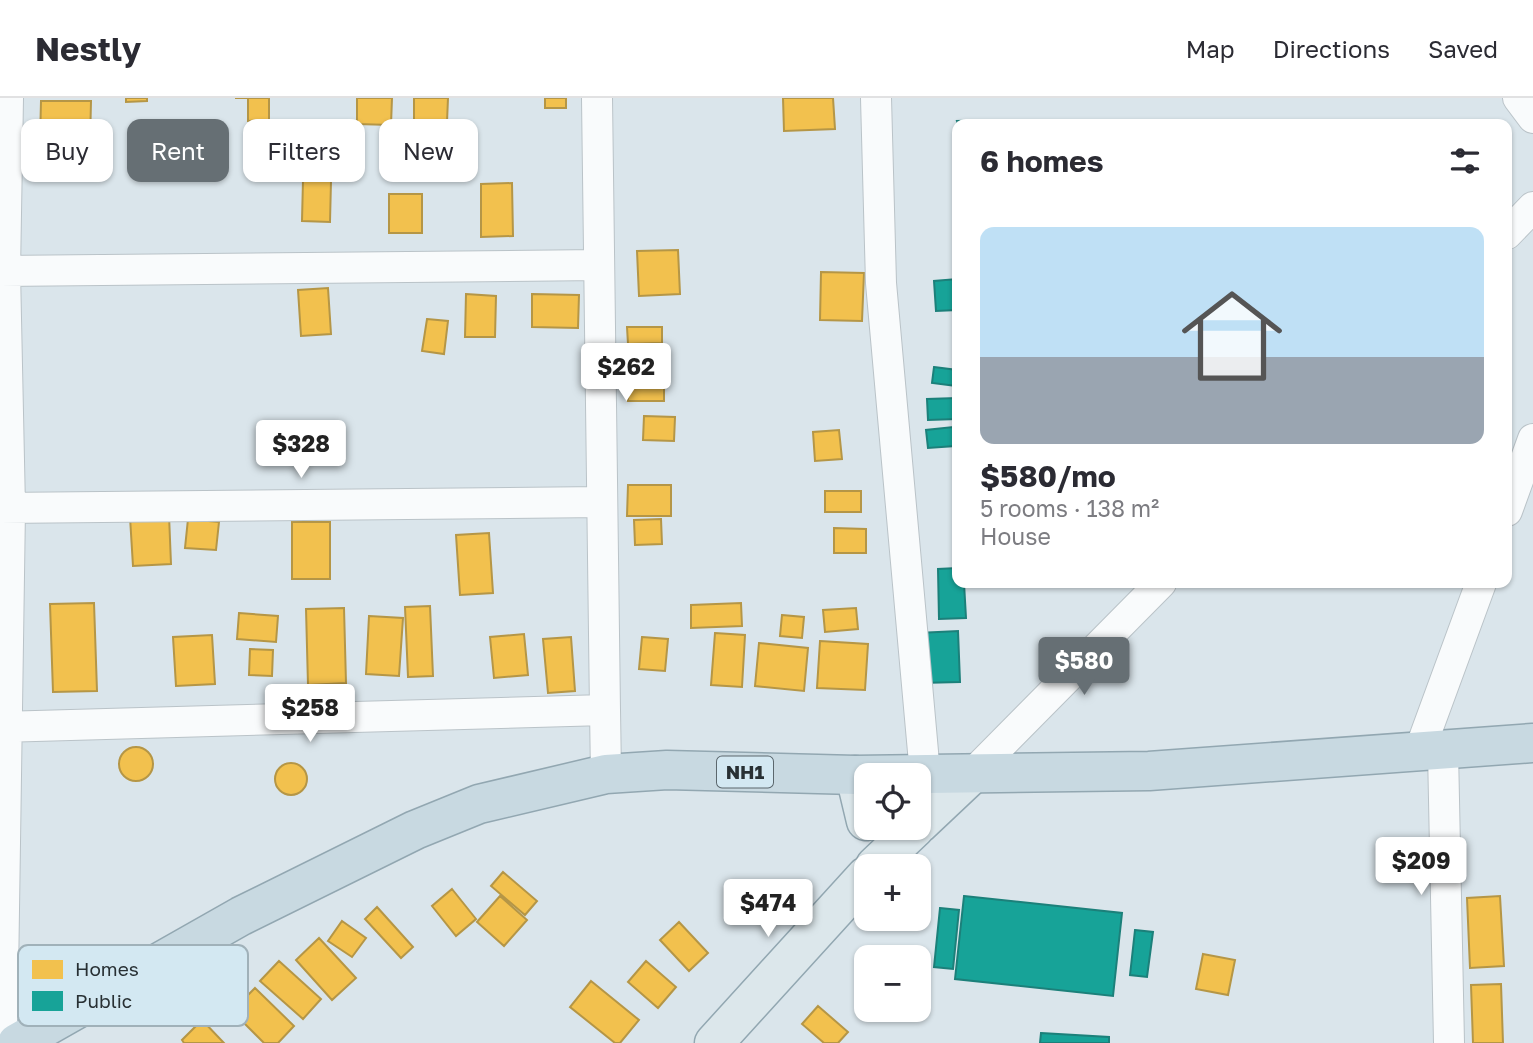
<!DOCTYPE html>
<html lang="en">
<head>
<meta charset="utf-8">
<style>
	body { margin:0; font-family:"Golos Text",sans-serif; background:#f7f7f7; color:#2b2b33; height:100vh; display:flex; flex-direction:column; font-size:26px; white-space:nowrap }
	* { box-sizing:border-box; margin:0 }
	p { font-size:23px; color:#7c7c81 }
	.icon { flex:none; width:38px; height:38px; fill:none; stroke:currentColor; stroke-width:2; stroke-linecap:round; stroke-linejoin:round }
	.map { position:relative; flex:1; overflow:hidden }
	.side { position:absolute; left:952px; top:21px; width:560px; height:469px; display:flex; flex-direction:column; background:#fff; border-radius:14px; box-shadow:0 2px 5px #0004 }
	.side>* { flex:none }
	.guide { position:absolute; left:21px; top:21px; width:665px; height:63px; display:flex; gap:14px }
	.tools { position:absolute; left:854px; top:665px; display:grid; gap:14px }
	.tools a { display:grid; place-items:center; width:77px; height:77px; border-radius:14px; background:#fff; box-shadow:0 2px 5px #0004; font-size:35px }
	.price { position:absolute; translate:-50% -60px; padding:0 16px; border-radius:7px; background:#fff; color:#222; font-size:23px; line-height:46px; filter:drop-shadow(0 2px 4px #0008) }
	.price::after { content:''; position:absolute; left:50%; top:42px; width:21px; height:16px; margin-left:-10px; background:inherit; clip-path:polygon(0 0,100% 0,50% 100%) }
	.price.on { background:#666f74; color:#fff }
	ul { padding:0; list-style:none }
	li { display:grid; align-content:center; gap:14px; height:371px; padding:0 28px }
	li+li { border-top:2px solid #e1e1e2 }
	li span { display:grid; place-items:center; height:217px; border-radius:14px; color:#555 }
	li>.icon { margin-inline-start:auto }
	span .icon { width:126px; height:126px; fill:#fffc; stroke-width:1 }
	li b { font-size:30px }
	h2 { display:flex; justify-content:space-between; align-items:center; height:84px; padding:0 28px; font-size:30px }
	.tag { padding:0 24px; border-radius:14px; background:#fff; box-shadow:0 2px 5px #0004; font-size:24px; line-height:63px }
	.tag.on { background:#666f74; color:#fff }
	header { display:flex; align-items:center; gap:42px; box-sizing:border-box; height:98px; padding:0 35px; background:#fff; border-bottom:2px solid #e1e1e2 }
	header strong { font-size:33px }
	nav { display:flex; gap:38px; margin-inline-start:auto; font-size:24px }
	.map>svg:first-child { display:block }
	.homes { fill:#f2c14e; stroke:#b59646; stroke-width:2 }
	.public { fill:#17a398; stroke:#1c807a; stroke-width:2 }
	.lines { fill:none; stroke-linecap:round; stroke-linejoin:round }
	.minor-casing { stroke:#bac3c8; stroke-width:32 }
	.major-casing { stroke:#92a7b1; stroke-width:41 }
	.highway-casing { stroke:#92a7b1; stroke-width:41 }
	.minor { stroke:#f9fbfc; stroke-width:30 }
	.major { stroke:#dce7eb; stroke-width:38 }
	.highway { stroke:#c8d9e1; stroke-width:38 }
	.labels { text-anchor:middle; stroke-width:7; stroke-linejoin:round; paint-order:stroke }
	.shield { fill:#d3e8f2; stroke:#5b676d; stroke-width:2 }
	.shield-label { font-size:19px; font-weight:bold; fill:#283034 }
	.key { fill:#d3e8f2; stroke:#a0b1b9; stroke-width:2 }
	.key-label { font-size:19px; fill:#283034 }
</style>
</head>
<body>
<header>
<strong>Nestly</strong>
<nav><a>Map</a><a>Directions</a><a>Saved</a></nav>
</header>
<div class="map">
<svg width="1533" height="945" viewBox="0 0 1533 945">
	<rect width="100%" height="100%" fill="#dae5eb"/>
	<path class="homes" d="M126,0H147V3L126,4Z
		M235,0H269V22L248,23V0Z
		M357,0H392L391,27L357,26Z
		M414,0H448L447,24L414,23Z
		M545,0H566V10H545Z
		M783,0H833L835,31L784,33Z
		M41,3H91L90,45L40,44Z
		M54,48L98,49L97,78L53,77Z
		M303,82L331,83L330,124L302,123Z
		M512,85L513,138L481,139V86Z
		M389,96H422V135H389Z
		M678,152L680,196L639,198L637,153Z
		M821,174L864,175L862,223L820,222Z
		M328,190L331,236L301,238L298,192Z
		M466,196L496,198L495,239H465Z
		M532,196L579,197L578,230L532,229Z
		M427,221L448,223L444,256L422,253Z
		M627,229H662V245L628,246Z
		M629,280H664V303H628Z
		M644,318L675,319L674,343L643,342Z
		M839,332L842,361L815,363L813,334Z
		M628,387H671V418H627Z
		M825,393H861V414H825Z
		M169,417L171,466L133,468L130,419Z
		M188,421L219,424L216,452L185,450Z
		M661,421L662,446L635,447L634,422Z
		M292,424H330V481H292Z
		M834,430L866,431V455H834Z
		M489,435L493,495L460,497L456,437Z
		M94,505L97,593L53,594L50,506Z
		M741,505L742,528L691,530V507Z
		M430,508L433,578L408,579L405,509Z
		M344,510L346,585L308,587L306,511Z
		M856,510L858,531L825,534L823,512Z
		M239,515L278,518L276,544L237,541Z
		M782,517L804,519L802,540L780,538Z
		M369,518L403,520L399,578L366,576Z
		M715,535L745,537L742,589L711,587Z
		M524,536L528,577L494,580L490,539Z
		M212,537L215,586L176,588L173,539Z
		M571,539L575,593L548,595L543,541Z
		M642,539L668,541L665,573L639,571Z
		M820,543L868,546L865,592L817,590Z
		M759,545L808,550L804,593L755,588Z
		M250,551L273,552L272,578L249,577Z
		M119 666a17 17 0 1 1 34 0a17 17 0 1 1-34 0Z
		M275 681a16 16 0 1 1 32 0a16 16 0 1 1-32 0Z
		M503,774L537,803L525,817L491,788Z
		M452,791L476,821L456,838L432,808Z
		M500,798L527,822L504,848L477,824Z
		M1500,798L1504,868L1470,870L1467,800Z
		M377,809L413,849L401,860L365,821Z
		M342,823L366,840L352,859L328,843Z
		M679,824L708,855L689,873L660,842Z
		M319,840L356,880L332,902L296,862Z
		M1203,856L1235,862L1228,897L1196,891Z
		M279,863L321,901L303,921L260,883Z
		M646,863L676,889L658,910L628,884Z
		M591,883L639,922L620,945H615L570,909Z
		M1501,886L1503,945H1473L1471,887Z
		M255,890L294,928L278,945H264L232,913Z
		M818,908L848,934L838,945H824L802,926Z
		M202,922L224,945H184L182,942Z"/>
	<path class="public" d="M1000,22V26H958L957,23Z
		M954,132H957V174H956Z
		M957,181V212L936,213L934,183Z
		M934,269L957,272V288L932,285Z
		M957,300V321L928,322L927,301Z
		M953,329L955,348L928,350L926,332Z
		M957,470V485H964L966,520L939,521L938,471Z
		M958,533L960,584L920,585L918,535Z
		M964,798L1122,815L1113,898L955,881Z
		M940,810L959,812L953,871L934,869Z
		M1135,832L1153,834L1147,879L1130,877Z
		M1041,935L1109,939V945H1040Z"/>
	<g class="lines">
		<defs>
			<path id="minor" d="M597,0L605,612
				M876,0L881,185L925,676
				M1518,0L1533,20
				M1507,136L1533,109
				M0,173L599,167
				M0,410L602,404
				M1507,413L1533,341
				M0,629L605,612L606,676
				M1443,653L1449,945
				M1419,654L1481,485
				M971,677L1161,485
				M2,945L10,410L5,173L8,0"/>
			<path id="major" d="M855,677L866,723
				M919,726L971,677
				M875,768L915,730
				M714,945L866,778"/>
			<path id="highway" d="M17,945L241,818L415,732L479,706L606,676L667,672L855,677L1149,673L1533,645"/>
		</defs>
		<use href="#minor" class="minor-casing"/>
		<use href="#major" class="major-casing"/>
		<use href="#highway" class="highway-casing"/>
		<use href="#minor" class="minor"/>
		<use href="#major" class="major"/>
		<use href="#highway" class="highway"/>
	</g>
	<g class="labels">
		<rect class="shield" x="717" y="658.5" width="56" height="31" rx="5"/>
		<g class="shield-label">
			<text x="745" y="681">NH1</text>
		</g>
	</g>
	<rect x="18" y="847" width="230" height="81" rx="10" class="key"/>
	<rect x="32" y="862" width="31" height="19" fill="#f2c14e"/>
	<rect x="32" y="893" width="31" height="20" fill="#17a398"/>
	<g class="key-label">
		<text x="75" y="878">Homes</text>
		<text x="75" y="910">Public</text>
	</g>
</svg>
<div class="tools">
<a><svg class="icon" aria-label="locate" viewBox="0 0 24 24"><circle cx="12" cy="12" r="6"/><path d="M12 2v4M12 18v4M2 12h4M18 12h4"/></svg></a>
<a>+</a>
<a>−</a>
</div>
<b class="price" style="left:626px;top:305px">$262</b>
<b class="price" style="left:301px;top:382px">$328</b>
<b class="price on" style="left:1084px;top:599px">$580</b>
<b class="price" style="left:310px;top:646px">$258</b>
<b class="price" style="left:1421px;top:799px">$209</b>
<b class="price" style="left:768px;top:841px">$474</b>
<div class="guide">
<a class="tag">Buy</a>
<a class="tag on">Rent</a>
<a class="tag">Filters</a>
<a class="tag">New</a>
</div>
<section class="side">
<h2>6 homes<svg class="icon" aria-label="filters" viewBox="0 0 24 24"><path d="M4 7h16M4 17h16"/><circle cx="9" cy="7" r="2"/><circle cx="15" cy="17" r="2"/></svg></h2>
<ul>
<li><span style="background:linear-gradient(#bfe0f5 60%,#9aa5b1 0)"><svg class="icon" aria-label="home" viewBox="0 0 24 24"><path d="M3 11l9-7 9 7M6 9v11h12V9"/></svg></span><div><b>$580/mo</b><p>5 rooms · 138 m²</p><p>House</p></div></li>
</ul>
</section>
</div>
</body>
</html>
